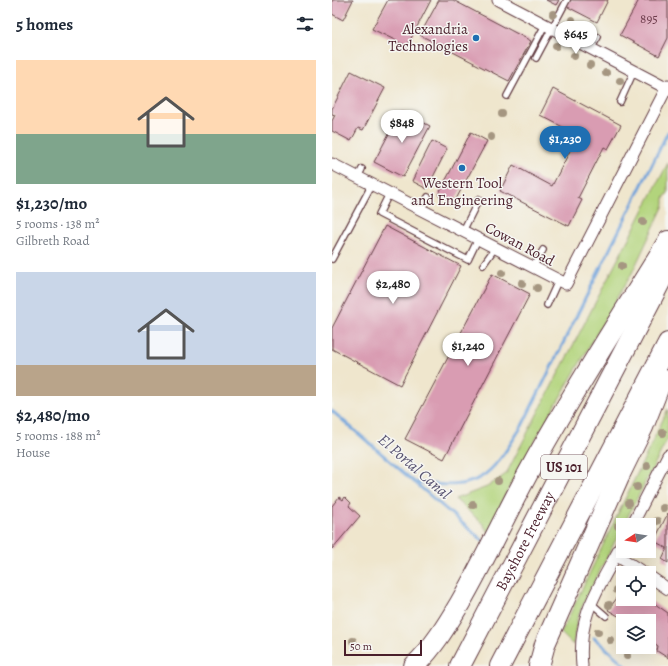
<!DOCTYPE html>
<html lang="en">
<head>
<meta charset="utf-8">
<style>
	body { margin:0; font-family:Alegreya,serif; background:#f6f6f7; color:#1f2937; height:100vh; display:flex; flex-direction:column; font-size:15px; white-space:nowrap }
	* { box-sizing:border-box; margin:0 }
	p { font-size:13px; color:#747a83 }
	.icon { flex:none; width:22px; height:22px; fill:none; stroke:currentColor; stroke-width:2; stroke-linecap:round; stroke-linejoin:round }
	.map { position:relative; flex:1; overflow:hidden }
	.sheet { display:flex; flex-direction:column; background:#fff; width:332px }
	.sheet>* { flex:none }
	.needle { width:26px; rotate:258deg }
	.controls { position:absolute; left:284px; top:518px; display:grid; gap:8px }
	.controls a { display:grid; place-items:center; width:40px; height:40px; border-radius:0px; background:#fff; box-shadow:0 4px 16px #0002; font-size:20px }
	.scale { position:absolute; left:12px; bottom:10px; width:78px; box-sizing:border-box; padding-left:4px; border:2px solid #4a1f2b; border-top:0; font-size:11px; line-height:14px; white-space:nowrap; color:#4a1f2b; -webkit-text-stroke:3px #f6f6f2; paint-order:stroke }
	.price { position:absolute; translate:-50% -34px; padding:0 9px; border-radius:14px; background:#fff; color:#222; font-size:13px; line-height:26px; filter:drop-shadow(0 1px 2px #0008) }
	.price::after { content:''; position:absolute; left:50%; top:24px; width:12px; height:9px; margin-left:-6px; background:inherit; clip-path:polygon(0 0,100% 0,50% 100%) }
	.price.selected { background:#1f6fb2; color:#fff }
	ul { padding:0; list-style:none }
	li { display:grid; align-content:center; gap:8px; height:212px; padding:0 16px }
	li span { display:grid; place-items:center; height:124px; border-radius:0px; color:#555 }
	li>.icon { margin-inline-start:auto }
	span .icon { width:72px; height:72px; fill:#fffc; stroke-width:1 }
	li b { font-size:17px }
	h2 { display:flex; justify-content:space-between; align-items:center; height:48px; padding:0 16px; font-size:17px }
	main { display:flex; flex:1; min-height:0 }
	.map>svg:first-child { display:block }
	.green { fill:#b2d47c; stroke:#7e7a54 }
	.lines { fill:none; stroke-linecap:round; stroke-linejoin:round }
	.stream { stroke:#6ea2da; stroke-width:3 }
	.building { fill:#d99cb2 }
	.lane-casing { stroke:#633d43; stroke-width:8 }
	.street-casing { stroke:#633d43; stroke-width:13 }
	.highway-casing { stroke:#633d43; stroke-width:22 }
	.lane { stroke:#fff; stroke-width:5.5 }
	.street { stroke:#fff; stroke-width:11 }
	.highway { stroke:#fff; stroke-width:20 }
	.tree { fill:#a59681 }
	.poi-dot { fill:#1f6fb2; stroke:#f6f6f2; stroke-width:1.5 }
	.labels { text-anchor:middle; stroke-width:3; stroke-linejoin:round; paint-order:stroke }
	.number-label { font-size:13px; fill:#6e3e4d }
	.shield { fill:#f6f6f2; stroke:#7e6067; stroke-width:1 }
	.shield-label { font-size:14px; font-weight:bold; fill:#4a1f2b }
	.poi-label { font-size:15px; fill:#4a1f2b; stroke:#f6f6f2; text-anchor:end }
	.street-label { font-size:15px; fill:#4a1f2b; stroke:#f6f6f2 }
	.water-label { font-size:16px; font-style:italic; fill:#585371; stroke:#f6f6f2 }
</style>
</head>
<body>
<main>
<section class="sheet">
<h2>5 homes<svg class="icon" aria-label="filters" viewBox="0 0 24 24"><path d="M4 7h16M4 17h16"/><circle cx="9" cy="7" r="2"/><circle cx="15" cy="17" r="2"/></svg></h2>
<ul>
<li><span style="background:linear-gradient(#ffd9b3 60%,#7fa58c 0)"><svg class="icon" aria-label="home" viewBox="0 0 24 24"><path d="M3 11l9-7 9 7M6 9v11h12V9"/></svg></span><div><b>$1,230/mo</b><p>5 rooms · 138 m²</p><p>Gilbreth Road</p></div></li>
<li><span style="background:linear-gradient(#c9d6e8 75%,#b9a48a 0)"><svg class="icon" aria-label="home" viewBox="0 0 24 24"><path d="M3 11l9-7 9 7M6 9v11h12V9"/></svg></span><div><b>$2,480/mo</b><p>5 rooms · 188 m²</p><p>House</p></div></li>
</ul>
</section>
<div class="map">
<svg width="336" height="666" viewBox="0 0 336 666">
	<rect width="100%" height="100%" fill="#f6f6f2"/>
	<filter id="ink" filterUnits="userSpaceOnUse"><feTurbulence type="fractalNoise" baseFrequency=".025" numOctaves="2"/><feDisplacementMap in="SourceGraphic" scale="8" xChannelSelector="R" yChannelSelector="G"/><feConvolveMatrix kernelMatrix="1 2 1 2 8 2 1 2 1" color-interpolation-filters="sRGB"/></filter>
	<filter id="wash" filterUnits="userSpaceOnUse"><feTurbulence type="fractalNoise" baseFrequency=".012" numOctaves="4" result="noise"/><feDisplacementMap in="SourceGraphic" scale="16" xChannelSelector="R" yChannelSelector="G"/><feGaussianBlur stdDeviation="0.9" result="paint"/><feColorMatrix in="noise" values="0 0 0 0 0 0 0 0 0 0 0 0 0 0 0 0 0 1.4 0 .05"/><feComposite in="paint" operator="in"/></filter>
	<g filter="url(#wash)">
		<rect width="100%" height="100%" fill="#efe6cd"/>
		<path class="green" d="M336,163V193L332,198V205L300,273L197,451L174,493L157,534L151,524L123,499L155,487L174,474Z
			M336,409V438L254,598L245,619L241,645L229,633Z"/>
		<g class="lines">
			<path class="stream" d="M0,411L151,541
				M82,482C148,491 156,480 190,426L336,132
				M262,638L294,666"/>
		</g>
		<g id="blocks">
			<path class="building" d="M0,0H21L11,20L0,14Z
				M56,0H99L75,46L40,29Z
				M107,0H121L199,41L177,81L88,35Z
				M214,0H227L224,5Z
				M237,0H276L265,22L234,6Z
				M307,0H336V38L327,56L288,35Z
				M19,71L53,88L31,130L26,128L19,141L0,131V121L3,115L0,114V109Z
				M221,89L289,125L276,149L272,147L246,198L250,200L237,226L168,191L181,165L220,186L246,135L208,115Z
				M69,111L98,126L71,177L42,162Z
				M139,132L155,141L122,203L106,195Z
				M100,141L115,149L95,189L80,181Z
				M53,226L129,266L68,385L0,349V328Z
				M160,274L198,294L112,459L73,439Z
				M7,497L11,500L13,497L19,503L17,506L28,516L0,549V506Z
				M336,513V563L330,559L335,548L322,541Z
				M291,590V599H316L336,613V658L325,651L326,646L317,639V621H295L276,610Z"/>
		</g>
	</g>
	<g filter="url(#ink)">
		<use href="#blocks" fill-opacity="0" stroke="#633d43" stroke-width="1"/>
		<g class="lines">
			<defs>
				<path id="lane" d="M259,49L266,37
					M204,58L235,0
					M175,96L213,25
					M288,102L302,71
					M26,177L30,169
					M57,194L47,214L136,260L146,239
					M89,210L96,197
					M131,231L147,199
					M0,259L37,190L36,183
					M151,265L163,248
					M201,267L211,250
					M215,305L226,281
					M259,603L274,616"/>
				<path id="street" d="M166,0L334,88
					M0,164L234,284L336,85
					M300,525L336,455
					M284,555L312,573
					M317,576L336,589
					M250,666C245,613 268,587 291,542"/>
				<g id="highway">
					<path d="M82,666C101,648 115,625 128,603C154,558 175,511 200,466C242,390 290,316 336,241"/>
					<path id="s1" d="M128,666L336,267"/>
					<path d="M168,666L336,343"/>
					<path d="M207,666L213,644L287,476L311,427L330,379"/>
				</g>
			</defs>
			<use href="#lane" class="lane-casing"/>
			<use href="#street" class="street-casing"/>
			<use href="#highway" class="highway-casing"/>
			<use href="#lane" class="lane"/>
			<use href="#street" class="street"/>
			<use href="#highway" class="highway"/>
		</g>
		<g class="tree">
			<circle cx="221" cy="14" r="4"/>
			<circle cx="240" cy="20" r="4"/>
			<circle cx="224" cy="46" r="4"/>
			<circle cx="242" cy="56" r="4"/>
			<circle cx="258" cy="65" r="4"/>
			<circle cx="274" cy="73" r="4"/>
			<circle cx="288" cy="81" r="4"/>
			<circle cx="170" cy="114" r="4"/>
			<circle cx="159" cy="137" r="4"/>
			<circle cx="311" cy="222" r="4"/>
			<circle cx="290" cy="266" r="4"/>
			<circle cx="170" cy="273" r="4"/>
			<circle cx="190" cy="283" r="4"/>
			<circle cx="205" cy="288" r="4"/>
			<circle cx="331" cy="433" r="4"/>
			<circle cx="315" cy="466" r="4"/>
			<circle cx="166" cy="481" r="4"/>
			<circle cx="305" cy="487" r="4"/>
			<circle cx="297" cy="503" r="4"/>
			<circle cx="141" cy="505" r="4"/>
			<circle cx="331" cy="508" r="4"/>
			<circle cx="325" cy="521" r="4"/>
			<circle cx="286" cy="526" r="4"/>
			<circle cx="285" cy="590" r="4"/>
			<circle cx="277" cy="605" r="4"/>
			<circle cx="266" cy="632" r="4"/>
			<circle cx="278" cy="640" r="4"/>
			<circle cx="21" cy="641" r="4"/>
			<circle cx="295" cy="656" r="4"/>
		</g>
	</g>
	<g class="poi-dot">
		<circle cx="144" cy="38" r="4"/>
		<circle cx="130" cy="168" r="4"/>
	</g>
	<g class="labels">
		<g class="number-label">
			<text x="317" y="23">895</text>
		</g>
		<rect class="shield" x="209" y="455" width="46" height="24" rx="3"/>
		<g class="shield-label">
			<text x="232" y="472">US 101</text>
		</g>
		<g class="poi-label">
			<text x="136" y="34">Alexandria<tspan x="136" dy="17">Technologies</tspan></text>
			<text x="130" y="188" text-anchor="middle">Western Tool<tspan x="130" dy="17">and Engineering</tspan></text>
		</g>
		<g class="street-label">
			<text transform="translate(188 244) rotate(28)" y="5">Cowan Road</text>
			<text dy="5" stroke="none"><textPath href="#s1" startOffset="141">Bayshore Freeway</textPath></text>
		</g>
		<g class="water-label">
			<text transform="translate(83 466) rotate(41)" y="6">El Portal Canal</text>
		</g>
	</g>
</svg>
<div class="controls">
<a><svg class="needle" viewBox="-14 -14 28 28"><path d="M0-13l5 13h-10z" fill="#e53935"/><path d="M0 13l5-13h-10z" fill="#747a83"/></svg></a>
<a><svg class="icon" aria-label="locate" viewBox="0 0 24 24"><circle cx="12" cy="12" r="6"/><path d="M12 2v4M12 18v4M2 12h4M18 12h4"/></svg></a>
<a><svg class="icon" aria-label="layers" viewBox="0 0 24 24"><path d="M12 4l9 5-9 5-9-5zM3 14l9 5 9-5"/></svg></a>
</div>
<div class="scale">50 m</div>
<b class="price" style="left:244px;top:55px">$645</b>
<b class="price" style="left:70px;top:144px">$848</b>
<b class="price selected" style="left:233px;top:160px">$1,230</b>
<b class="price" style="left:61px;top:305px">$2,480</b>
<b class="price" style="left:136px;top:367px">$1,240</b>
</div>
</main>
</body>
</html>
